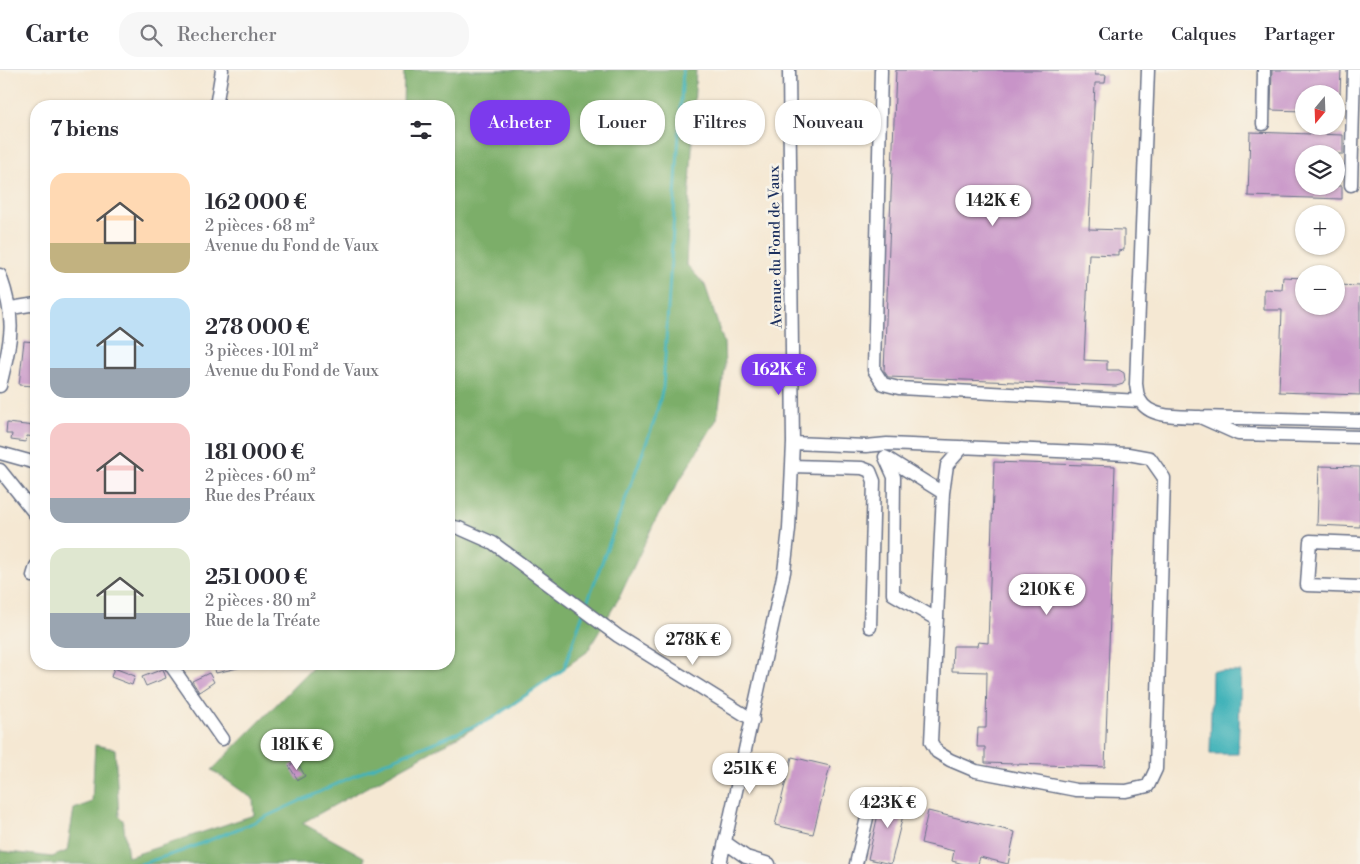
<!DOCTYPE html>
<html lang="fr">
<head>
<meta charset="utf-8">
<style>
	body { margin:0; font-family:"Libre Bodoni",serif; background:#f7f7f7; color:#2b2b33; height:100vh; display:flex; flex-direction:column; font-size:19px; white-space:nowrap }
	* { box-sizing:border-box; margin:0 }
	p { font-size:16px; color:#7c7c81 }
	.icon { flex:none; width:28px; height:28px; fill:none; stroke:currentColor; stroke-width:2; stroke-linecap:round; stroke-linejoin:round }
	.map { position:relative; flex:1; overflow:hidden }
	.panel { position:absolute; left:30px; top:30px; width:425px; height:570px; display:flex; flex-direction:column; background:#fff; border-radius:20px; box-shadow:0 1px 4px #0004 }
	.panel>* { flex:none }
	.banner { position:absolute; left:470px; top:30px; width:475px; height:45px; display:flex; gap:10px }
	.needle { width:32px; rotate:199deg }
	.buttons { position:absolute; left:1295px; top:15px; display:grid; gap:10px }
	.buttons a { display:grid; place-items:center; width:50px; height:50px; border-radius:50%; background:#fff; box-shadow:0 1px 4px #0004; font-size:25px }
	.price { position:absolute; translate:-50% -42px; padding:0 11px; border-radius:18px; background:#fff; color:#222; font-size:16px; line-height:32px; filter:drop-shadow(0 1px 2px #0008) }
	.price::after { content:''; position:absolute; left:50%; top:30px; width:15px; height:11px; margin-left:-8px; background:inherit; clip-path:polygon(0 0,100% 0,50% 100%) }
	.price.selected { background:#7c3aed; color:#fff }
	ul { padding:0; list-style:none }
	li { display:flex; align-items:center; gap:15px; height:125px; padding:0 20px }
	li span { display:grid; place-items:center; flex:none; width:140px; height:100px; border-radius:15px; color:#555 }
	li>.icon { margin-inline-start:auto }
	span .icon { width:60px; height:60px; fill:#fffc; stroke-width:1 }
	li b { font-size:21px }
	h2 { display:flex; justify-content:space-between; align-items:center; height:60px; padding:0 20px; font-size:21px }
	.chip { padding:0 18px; border-radius:20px; background:#fff; box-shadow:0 1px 4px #0004; font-size:18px; line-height:45px }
	.chip.selected { background:#7c3aed; color:#fff }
	header { display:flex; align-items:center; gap:30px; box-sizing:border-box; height:70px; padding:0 25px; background:#fff; border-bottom:1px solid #e1e1e2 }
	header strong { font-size:24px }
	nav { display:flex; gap:28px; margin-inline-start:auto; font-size:18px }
	.search { width:350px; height:45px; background:#f7f7f7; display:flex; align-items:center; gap:12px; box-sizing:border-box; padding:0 18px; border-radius:20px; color:#7c7c81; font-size:19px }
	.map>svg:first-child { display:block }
	.forest { fill:#7cae69; stroke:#4c6e64 }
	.water { fill:#42b3b9; stroke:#2e718c }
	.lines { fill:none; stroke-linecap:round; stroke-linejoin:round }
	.stream { stroke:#42b3b9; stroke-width:3 }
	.building { fill:#c894c8 }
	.minor-casing { stroke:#677087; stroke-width:15 }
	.minor { stroke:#fff; stroke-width:12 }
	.labels { text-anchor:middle; stroke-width:5; stroke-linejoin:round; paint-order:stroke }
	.street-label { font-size:15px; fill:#1b2f5e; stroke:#f7f3e8 }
</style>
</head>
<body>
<header>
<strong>Carte</strong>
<div class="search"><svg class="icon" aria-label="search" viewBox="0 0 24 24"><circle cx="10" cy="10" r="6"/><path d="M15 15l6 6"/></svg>Rechercher</div>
<nav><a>Carte</a><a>Calques</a><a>Partager</a></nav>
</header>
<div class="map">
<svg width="1360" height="794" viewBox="0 0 1360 794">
	<rect width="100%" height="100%" fill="#f7f3e8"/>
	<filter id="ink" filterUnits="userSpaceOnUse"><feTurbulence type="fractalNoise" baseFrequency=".02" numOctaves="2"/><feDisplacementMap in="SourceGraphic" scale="10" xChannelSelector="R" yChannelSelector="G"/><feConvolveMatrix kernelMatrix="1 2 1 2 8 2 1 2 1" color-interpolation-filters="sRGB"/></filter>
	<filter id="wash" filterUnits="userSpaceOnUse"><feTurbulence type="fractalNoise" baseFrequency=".0096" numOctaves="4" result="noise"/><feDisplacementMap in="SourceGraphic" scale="20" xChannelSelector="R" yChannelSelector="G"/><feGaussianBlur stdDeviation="1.12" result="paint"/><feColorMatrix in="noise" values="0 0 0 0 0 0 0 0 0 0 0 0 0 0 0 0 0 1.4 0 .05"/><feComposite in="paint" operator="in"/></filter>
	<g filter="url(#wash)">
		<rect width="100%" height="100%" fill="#f5e8d3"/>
		<path class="forest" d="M404,0H696L686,194L705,215L724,273L725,299L717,349L655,451L619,528L587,582L494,647L302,753L364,787V794H0V781L52,787L67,781L74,739L92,732L95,675L115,679L119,746L123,750L128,787L254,745L253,729L212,700L316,594H449V36H403Z"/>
		<path class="water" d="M1212,601L1241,602L1238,684H1210Z"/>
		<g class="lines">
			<path class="stream" d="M585,538L654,352L663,318L683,0
				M141,794L182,781L250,754L369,699L491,649L564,599L583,543"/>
		</g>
		<g id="blocks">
			<path class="building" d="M896,0H1095V5H1106L1105,13H1095L1089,159L1124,160V180L1118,181V185L1089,184L1084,290L1107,291V300H1119L1124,303L1125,310L1123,314L1116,316L888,307L884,301Z
				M1272,0H1341L1340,24H1304V41L1271,40Z
				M1250,62L1343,65V84H1304V116H1342V129L1248,126Z
				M1283,207L1304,208V236H1336V215L1360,216V325L1279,322L1282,240H1264V219L1282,220Z
				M24,271L36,272L34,316L19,315Z
				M7,353L36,356V367L27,366L26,372L11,370L12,364H6Z
				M994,392L1115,396L1105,697L985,693V677H977L978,658H986L987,602L952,601L953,576H977L978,572L988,573Z
				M1319,396L1360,397V457L1317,455Z
				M213,594H242V597L216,603Z
				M114,598L135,606L132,615L111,607Z
				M163,599L166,608L146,616L142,607Z
				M209,603L214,612L199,622L192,611Z
				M792,687L830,696L813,764L775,755Z
				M297,692L305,706L298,710L289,696Z
				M901,718L909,721L891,794L868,789L881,731L896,735Z
				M928,741L1015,762L1008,794L980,787L978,794H964L952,791L954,781L921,773Z"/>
		</g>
	</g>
	<g filter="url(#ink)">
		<use href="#blocks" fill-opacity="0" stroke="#677087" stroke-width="1"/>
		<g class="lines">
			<defs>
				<path id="minor" d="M881,0L874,300L883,314L899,318L1140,331
					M1148,0L1136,314C1137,319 1137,326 1140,330C1149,349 1182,346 1200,347
					M216,36L222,0
					M1263,54L1264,0
					M1351,115L1354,0
					M0,205C17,253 11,269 0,316
					M11,238L36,234
					M1360,351L1200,347L1238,364L1360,367
					M793,373L866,376L887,374L1128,384L1150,388L1164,408L1156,699L1148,716L1126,721L1076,720L976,701L950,690L937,682L931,672L943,423L887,388
					M0,383L36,393
					M885,387L894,407L893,524L936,549
					M792,396L862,398L870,401L874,411L870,557
					M0,400L36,445
					M943,423L947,395L963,377
					M449,456L459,458L493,473L618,566L753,650
					M1360,473L1310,471L1307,515L1360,517
					M33,506L36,496
					M170,594L222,669
					M726,773L746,787L769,794
					M720,794L784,502L789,459L793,373L789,0
					M856,794L871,731"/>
			</defs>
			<use href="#minor" class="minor-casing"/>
			<use href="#minor" class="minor"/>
		</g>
	</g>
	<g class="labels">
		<g class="street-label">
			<text transform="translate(775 177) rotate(-91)" y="5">Avenue du Fond de Vaux</text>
		</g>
	</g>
</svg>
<div class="buttons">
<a><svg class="needle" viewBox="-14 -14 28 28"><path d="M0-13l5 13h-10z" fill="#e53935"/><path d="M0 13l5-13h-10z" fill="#7c7c81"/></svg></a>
<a><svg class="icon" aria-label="layers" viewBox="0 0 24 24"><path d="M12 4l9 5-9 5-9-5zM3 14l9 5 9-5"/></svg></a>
<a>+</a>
<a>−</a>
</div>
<b class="price" style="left:993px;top:157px">142K €</b>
<b class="price selected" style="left:779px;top:326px">162K €</b>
<b class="price" style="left:1047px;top:546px">210K €</b>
<b class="price" style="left:693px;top:596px">278K €</b>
<b class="price" style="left:297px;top:701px">181K €</b>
<b class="price" style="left:750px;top:725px">251K €</b>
<b class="price" style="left:888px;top:759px">423K €</b>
<div class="banner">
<a class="chip selected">Acheter</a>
<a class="chip">Louer</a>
<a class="chip">Filtres</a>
<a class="chip">Nouveau</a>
</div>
<section class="panel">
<h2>7 biens<svg class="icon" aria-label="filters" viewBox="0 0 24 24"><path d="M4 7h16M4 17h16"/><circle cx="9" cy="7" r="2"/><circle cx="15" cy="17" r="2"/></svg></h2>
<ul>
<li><span style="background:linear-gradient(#ffd9b3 70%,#c2b280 0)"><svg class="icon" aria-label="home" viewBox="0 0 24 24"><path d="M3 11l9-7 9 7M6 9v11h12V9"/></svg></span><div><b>162 000 €</b><p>2 pièces · 68 m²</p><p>Avenue du Fond de Vaux</p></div></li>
<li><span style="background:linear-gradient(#bfe0f5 70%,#9aa5b1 0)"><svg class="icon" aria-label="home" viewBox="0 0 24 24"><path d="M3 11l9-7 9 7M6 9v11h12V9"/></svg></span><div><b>278 000 €</b><p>3 pièces · 101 m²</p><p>Avenue du Fond de Vaux</p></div></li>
<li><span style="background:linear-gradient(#f6c9c9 75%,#9aa5b1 0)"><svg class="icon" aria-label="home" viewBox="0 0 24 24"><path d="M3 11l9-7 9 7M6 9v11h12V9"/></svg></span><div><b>181 000 €</b><p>2 pièces · 60 m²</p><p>Rue des Préaux</p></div></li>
<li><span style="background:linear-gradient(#dfe7d0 65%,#9aa5b1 0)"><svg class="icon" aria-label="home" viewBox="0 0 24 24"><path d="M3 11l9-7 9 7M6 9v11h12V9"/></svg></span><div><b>251 000 €</b><p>2 pièces · 80 m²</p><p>Rue de la Tréate</p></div></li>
</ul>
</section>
</div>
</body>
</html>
